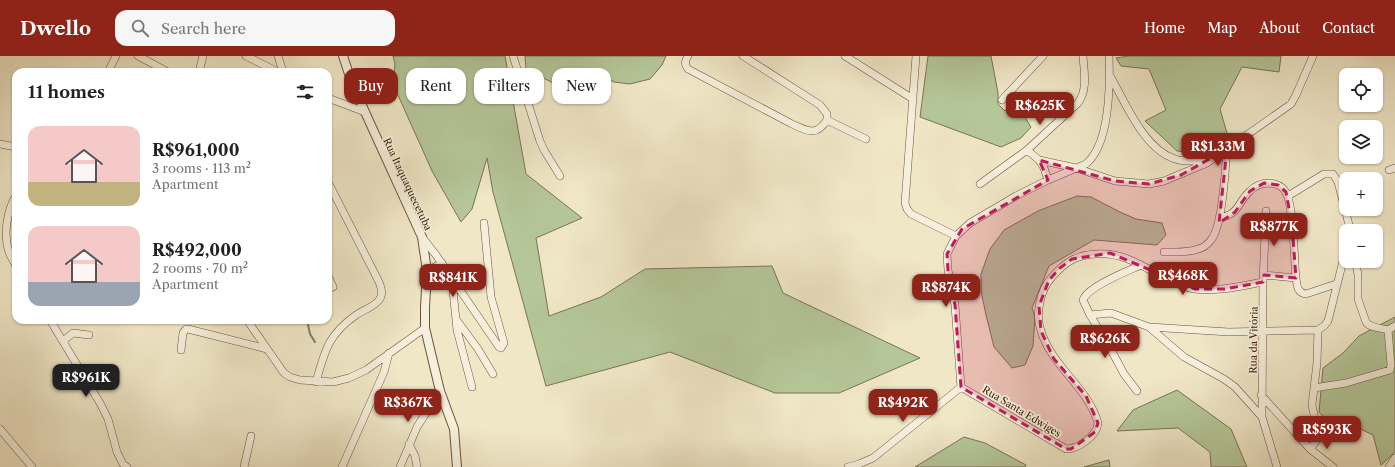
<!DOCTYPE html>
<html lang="en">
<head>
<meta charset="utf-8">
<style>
	body { margin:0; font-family:"Libre Caslon Text",serif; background:#f6f6f6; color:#222; height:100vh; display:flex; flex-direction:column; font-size:15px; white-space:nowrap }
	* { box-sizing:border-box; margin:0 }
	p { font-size:13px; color:#767676 }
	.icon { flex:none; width:22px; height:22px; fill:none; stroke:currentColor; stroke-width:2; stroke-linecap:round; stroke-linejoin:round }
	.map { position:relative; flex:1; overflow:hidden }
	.panel { position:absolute; left:12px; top:12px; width:320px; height:256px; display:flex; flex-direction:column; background:#fff; border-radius:12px; box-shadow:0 1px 3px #0004 }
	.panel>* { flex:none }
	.banner { position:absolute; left:344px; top:12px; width:380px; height:36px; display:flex; gap:8px }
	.fabs { position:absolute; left:1339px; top:12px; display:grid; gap:8px }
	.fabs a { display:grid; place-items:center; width:44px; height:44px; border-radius:8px; background:#fff; box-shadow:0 1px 3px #0004; font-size:20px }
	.price { position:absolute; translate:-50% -34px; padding:0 9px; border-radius:8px; background:#8f2418; color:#fff; font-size:13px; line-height:26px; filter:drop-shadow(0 1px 2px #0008) }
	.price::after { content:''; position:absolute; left:50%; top:24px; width:12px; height:9px; margin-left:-6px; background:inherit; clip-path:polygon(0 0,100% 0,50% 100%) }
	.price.current { background:#222; color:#fff }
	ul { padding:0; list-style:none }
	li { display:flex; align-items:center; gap:12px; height:100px; padding:0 16px }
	li span { display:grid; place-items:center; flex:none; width:112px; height:80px; border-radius:12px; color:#555 }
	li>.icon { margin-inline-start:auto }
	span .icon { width:48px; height:48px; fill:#fffc; stroke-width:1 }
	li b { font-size:17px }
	h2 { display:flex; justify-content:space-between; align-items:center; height:48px; padding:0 16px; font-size:17px }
	.chip { padding:0 14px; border-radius:12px; background:#fff; box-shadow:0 1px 3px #0004; font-size:14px; line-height:36px }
	.chip.current { background:#8f2418; color:#fff }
	header { display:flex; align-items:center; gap:24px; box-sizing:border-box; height:56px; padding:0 20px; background:#8f2418; color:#fff }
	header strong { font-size:19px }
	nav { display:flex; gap:22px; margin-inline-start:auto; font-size:14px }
	.search { width:280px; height:36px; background:#f6f6f6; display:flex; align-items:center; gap:10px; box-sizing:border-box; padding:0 14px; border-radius:12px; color:#767676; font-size:15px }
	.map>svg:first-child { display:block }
	.green { fill:#b5c799; stroke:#7a7456 }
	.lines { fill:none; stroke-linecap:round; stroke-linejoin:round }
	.stream { stroke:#767f77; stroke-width:2 }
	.minor-casing { stroke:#6b523f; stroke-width:8 }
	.tertiary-casing { stroke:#6b523f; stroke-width:10 }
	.minor { stroke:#f5efdb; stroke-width:7 }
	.tertiary { stroke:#f5efdb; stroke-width:8 }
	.marked { fill:#c2185b; fill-opacity:0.2; stroke:#c2185b; stroke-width:3; stroke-dasharray:8 5; stroke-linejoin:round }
	.labels { text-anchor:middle; stroke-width:3.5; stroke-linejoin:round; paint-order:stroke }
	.street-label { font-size:10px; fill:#3f2012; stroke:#f5efdb }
</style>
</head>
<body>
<header>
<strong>Dwello</strong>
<div class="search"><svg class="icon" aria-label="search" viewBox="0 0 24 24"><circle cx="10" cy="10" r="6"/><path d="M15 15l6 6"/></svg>Search here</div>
<nav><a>Home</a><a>Map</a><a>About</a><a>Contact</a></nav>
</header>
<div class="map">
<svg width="1395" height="411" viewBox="0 0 1395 411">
	<rect width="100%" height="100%" fill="#f0e7c7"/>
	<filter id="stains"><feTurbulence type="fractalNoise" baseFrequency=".005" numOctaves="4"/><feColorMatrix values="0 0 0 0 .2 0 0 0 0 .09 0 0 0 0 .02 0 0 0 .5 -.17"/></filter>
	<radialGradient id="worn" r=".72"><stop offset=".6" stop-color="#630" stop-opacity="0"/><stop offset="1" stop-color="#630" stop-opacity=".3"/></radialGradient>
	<path class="green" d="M393,0H505L526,118L582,162L536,182L549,260L601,241L645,213L772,210L783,237L920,302L839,337H775L670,296L546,330L493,136L487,102L472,153L461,166L432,115L393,28L395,8Z
		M525,0H666L662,9L650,23L630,28L614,26L604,21L592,19L571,29L555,28L526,13Z
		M928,0H991L998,37V48L1005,55L1014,44L1031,71L1021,82L1001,91L920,61Z
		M1129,0H1281L1279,16L1242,11L1220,53L1229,84L1200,97L1177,95L1145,65L1166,54L1149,13L1121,10L1116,2Z
		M1077,140L1091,141L1120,156L1136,163L1162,167L1166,179L1157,189L1094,184L1049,210L1032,252L1035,261L1033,290L1025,309L1012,312L994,291L986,259L981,235V218L990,193L1004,174L1038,155Z
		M1395,261V396L1381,409L1373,379L1352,369L1334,373L1319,356L1323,312L1343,297L1359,280Z
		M1177,334L1231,373L1247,411H1211L1210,396L1178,372L1117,375L1133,354Z
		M964,381L985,387L1026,409L1025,411H915Z
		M1109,404L1110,411H1084Z"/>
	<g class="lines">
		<path class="stream" d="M307,264L310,278L315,286"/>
		<defs>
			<path id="minor" d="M138,0L168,16
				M246,0L278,16
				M278,0L283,16
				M513,0L540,85L544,94L560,120
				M688,0C685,5 684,8 688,13L792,68C807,75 816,81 827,64
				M743,0L820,49L827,58V64L866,83
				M845,0L913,43
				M916,0L905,147L907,153L911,158L956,180
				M108,16L116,0
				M199,16L203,0
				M1109,18C1125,45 1143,93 1175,103C1187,107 1200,104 1212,103
				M328,42L365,56
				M1002,44L1043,0
				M0,88L16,91
				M1027,94L1039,104L1076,112L1115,125L1149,128L1164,125L1207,107L1291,48L1296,39L1313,0
				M1039,104L1044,112L1048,124
				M1389,114L1395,112
				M980,128L1027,94L1078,47C1088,34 1084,15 1083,0
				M16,140C7,154 3,179 9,196C10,200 14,205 16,210
				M1288,140L1324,118H1333L1338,126L1349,169L1350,175
				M1266,155L1263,226L1262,361L1277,411
				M1219,162C1240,158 1237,147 1250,135C1255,130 1262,127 1269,127C1276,128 1281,129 1285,135C1294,146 1294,206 1296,222
				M422,181L436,199L499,291L501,292L504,287L491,241L484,167
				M1164,196C1175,196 1188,197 1198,193C1203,192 1208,188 1211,184C1223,169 1225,114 1227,93
				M1355,205L1358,218V243L1366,266C1370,272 1381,272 1388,274
				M427,215L442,207
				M1264,219L1296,222C1297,229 1297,237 1306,238L1336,228
				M328,220L333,231
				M452,224L457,274L472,331
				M1090,259L1111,257L1149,271L1184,301L1224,323L1235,331L1262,361
				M456,263L478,293L493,318
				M50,264L100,347L108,363L117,396L123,408L127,411
				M247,264L284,317L290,321L300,324L333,326L349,322L366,314L425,272
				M1149,271L1229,276L1318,274L1324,270L1328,265L1346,193
				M63,285L73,277L89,279
				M181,294L183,277L186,273H188L267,293
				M316,326C325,294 328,279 356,259C363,254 374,251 379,244C384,238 381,230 378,224L328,126
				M961,331L1066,393C1078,393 1097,380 1098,367C1088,331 1052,311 1041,275C1035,259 1040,234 1052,221C1065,206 1076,199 1096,198C1135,195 1158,226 1194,233C1217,236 1241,230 1263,226
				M961,331L955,249L948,214L947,198L956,180L970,167L1016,140L1048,124L1086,108C1110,88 1110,29 1109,0
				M1314,332L1346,327L1390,314L1391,309L1388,274L1395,270
				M1137,335L1124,318L1109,290L1090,259L1083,244C1088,230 1128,215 1141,209
				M1261,339L1310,393L1333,411
				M0,373L32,411
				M409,388L415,400L417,411
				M1310,393L1317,384L1318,378L1312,349L1317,307L1318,274
				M244,411L251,380
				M342,411L384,316L389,297
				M400,411L417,371L440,335
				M848,411L859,408L873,402L961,331
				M1389,411L1395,402"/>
			<path id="tertiary" d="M343,0L351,24L365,56L422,181L427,215L425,251V272L440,335L454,373L457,411"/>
		</defs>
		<use href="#minor" class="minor-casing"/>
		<use href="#tertiary" class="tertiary-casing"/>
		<use href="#minor" class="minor"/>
		<use href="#tertiary" class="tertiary"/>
	</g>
	<path class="marked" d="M1227,93L1219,167L1235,156L1250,135L1264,127L1278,129L1286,136L1292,169L1296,222L1264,219L1263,226L1225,233H1195L1110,197L1072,203L1060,212L1049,224L1039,250L1041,275L1054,303L1086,340L1098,367L1095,376L1071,393H1066L961,331L955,249L948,214L947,198L962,173L1048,124L1039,104L1115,125L1149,128L1181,119Z"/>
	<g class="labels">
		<g class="street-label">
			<text transform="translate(408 128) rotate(65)" y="4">Rua Itaquaquecetuba</text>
			<text transform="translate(1253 284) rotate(-89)" y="4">Rua da Vitória</text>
			<text transform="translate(1022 355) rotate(31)" y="4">Rua Santa Edwiges</text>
		</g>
	</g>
	<rect width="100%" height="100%" filter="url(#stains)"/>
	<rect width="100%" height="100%" fill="url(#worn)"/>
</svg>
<div class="fabs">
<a><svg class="icon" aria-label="locate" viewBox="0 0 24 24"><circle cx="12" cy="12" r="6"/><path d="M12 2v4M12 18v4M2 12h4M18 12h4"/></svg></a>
<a><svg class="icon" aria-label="layers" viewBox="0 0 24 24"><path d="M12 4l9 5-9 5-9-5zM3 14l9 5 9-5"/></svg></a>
<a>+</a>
<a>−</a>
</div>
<b class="price" style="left:1040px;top:70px">R$625K</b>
<b class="price" style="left:1218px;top:111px">R$1.33M</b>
<b class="price" style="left:1274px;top:191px">R$877K</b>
<b class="price" style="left:1183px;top:240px">R$468K</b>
<b class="price" style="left:453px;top:242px">R$841K</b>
<b class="price" style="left:946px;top:252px">R$874K</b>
<b class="price" style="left:1105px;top:303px">R$626K</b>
<b class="price current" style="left:86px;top:342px">R$961K</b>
<b class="price" style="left:408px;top:367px">R$367K</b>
<b class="price" style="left:903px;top:367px">R$492K</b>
<b class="price" style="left:1327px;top:394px">R$593K</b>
<div class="banner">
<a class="chip current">Buy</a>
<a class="chip">Rent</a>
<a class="chip">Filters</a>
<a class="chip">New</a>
</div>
<section class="panel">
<h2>11 homes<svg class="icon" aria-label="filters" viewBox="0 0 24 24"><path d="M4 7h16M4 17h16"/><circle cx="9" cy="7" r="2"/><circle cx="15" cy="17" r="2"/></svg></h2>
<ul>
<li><span style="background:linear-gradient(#f6c9c9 70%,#c2b280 0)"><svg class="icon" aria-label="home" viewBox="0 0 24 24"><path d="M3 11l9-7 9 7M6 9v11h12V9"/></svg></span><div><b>R$961,000</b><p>3 rooms · 113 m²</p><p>Apartment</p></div></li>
<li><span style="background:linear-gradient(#f6c9c9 70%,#9aa5b1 0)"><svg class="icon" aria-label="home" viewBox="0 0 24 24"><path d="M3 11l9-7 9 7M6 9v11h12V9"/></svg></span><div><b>R$492,000</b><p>2 rooms · 70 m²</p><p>Apartment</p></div></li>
</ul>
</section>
</div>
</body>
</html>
